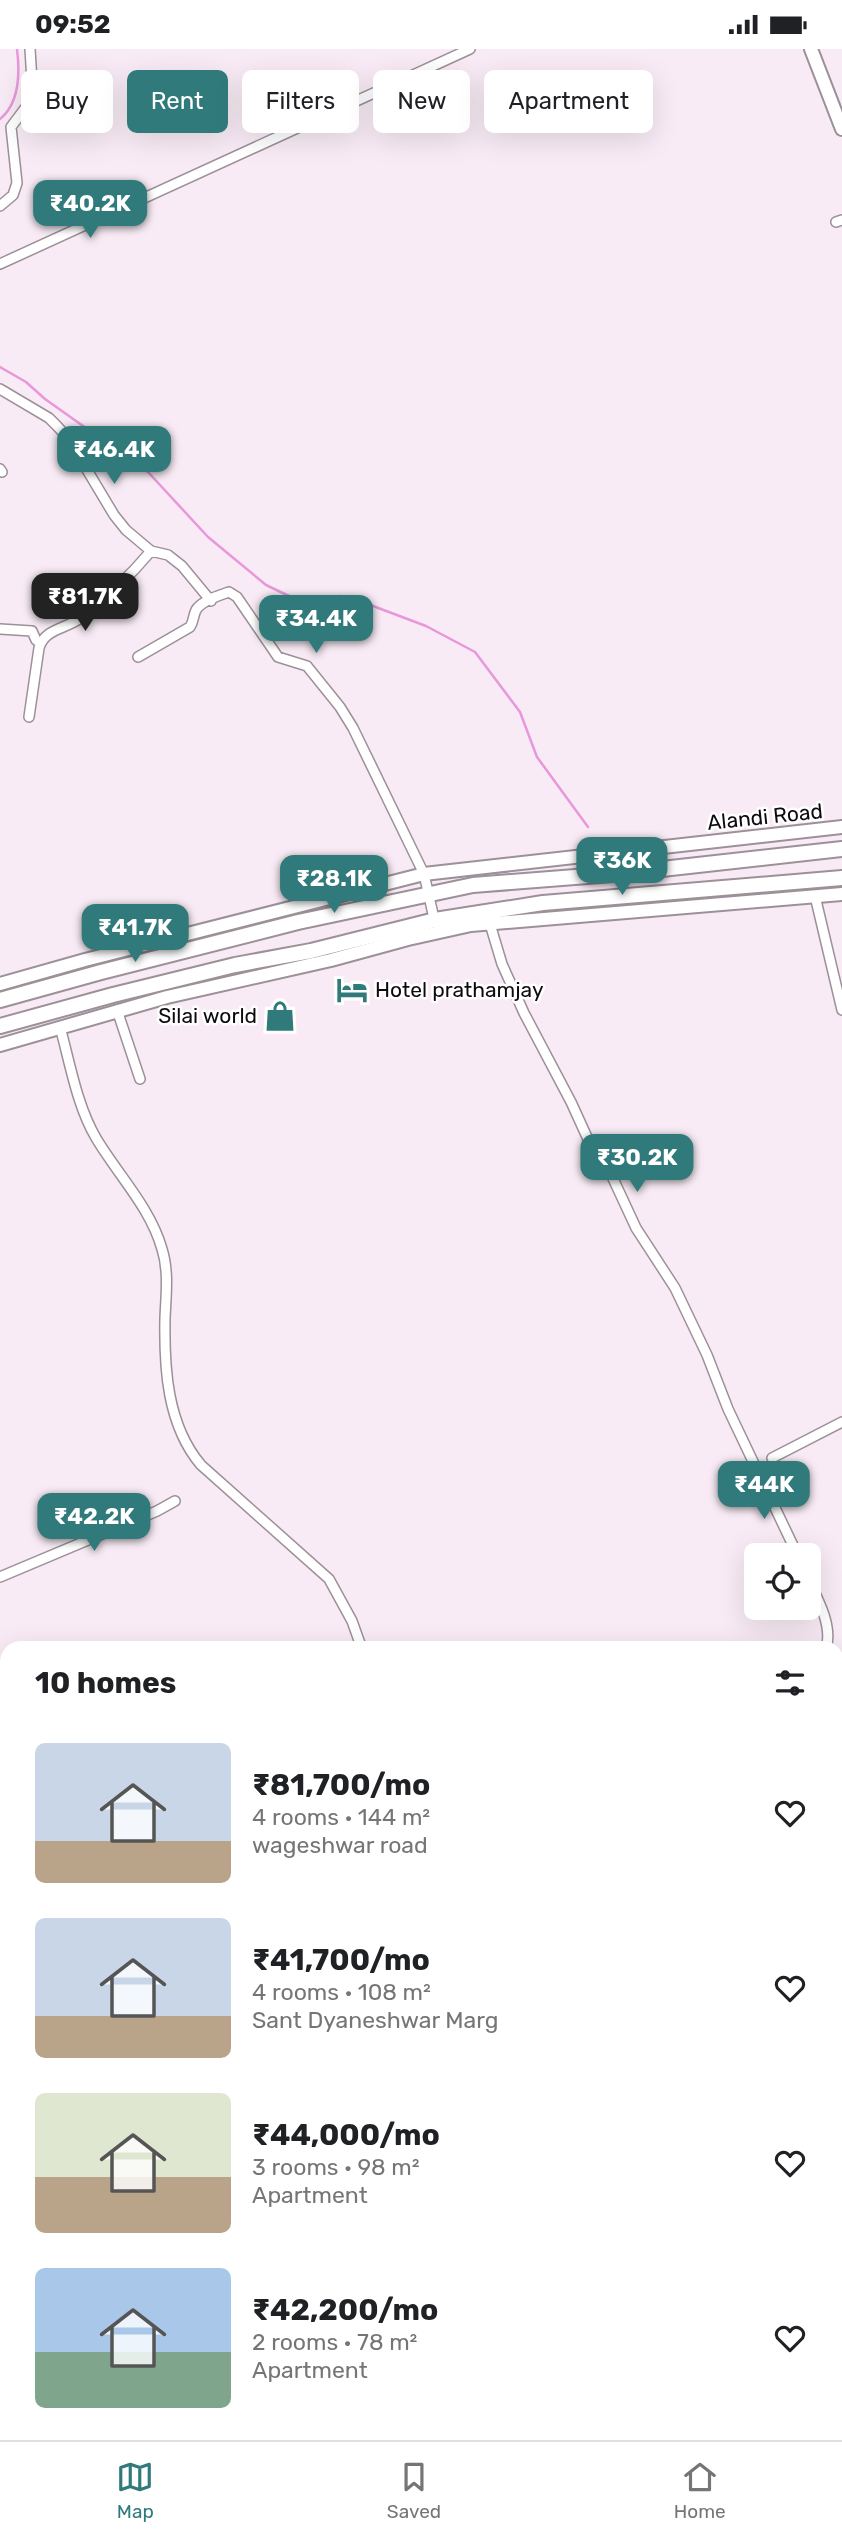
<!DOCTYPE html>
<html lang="en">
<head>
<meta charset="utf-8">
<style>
	body { margin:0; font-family:Rubik,sans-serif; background:#f6f6f6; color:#202124; height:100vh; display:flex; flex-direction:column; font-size:26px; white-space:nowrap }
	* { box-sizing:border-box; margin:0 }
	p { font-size:23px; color:#757577 }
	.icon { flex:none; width:38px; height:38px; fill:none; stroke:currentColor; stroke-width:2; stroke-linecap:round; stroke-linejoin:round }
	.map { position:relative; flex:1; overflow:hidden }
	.panel { position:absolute; left:0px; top:1592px; width:844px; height:800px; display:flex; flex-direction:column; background:#fff; border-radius:21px 21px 0 0; box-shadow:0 7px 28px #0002 }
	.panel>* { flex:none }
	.hud { position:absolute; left:21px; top:21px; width:802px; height:63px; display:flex; gap:14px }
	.tools { position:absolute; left:744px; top:1494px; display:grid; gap:14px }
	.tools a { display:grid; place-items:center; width:77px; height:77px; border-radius:10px; background:#fff; box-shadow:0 7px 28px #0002; font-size:35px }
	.price { position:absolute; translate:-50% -60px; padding:0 16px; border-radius:14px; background:#317a7b; color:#fff; font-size:23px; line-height:46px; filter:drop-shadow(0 2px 4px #0008) }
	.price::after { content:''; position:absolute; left:50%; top:42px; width:21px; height:16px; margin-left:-10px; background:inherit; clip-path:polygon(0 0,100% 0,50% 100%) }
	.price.selected { background:#222; color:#fff }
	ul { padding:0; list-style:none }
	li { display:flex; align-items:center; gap:21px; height:175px; padding:0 35px }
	li span { display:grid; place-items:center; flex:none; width:196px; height:140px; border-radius:10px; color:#555 }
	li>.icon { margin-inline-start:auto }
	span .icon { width:84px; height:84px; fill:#fffc; stroke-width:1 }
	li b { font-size:30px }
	h2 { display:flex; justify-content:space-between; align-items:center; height:84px; padding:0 35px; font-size:30px }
	.chip { padding:0 24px; border-radius:10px; background:#fff; box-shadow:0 7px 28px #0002; font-size:24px; line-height:63px }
	.chip.selected { background:#317a7b; color:#fff }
	.status { display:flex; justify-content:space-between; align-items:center; height:49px; padding:0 35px; background:#fff; direction:ltr }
	.status svg { height:19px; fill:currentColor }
	.dock { display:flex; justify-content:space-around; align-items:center; height:98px; border-top:2px solid #e0e0e0; background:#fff; font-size:19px; color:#757577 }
	.dock a { display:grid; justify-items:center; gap:4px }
	.dock .selected { color:#317a7b }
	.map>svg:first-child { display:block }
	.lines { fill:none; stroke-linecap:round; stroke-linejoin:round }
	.stream { stroke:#e898da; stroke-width:2.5 }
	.street-casing { stroke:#9c9099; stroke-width:12 }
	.secondary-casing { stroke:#9c9099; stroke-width:16 }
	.primary-casing { stroke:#9c9099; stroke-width:18 }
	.street { stroke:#fff; stroke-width:9 }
	.secondary { stroke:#fff; stroke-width:12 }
	.primary { stroke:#fff; stroke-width:14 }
	.labels { text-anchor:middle; stroke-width:5; stroke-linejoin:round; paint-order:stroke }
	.street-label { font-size:21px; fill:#0e0a0d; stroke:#fff }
	.poi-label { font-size:21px; fill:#0e0a0d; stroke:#fff; text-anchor:start }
</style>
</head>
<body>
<div class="status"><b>09:52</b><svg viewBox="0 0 49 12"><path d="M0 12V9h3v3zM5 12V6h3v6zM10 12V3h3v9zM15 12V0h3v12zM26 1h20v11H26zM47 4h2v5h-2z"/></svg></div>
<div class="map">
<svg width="842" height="2391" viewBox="0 0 842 2391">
	<rect width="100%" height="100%" fill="#f8ebf5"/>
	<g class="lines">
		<path class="stream" d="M0,70C20,54 20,24 17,0
			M0,318L26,333L45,350L148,423L208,488L266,536L289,547L307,551L339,547L365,554L426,577L475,603L520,663L537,708L588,778"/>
		<defs>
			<path id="street" d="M0,157L13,146L17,134L11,78L29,54L32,32L30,0
				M836,173L842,171
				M0,215L470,0
				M0,340L49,369L57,377L68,389L114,466L126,481L151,502L168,506L182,517L211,552
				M0,420L2,423
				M0,580L32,582L36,591L40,594
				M138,608L190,578C194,572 193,567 196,561C201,552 220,546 229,543L237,548L278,608L307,617L340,658L353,679L424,825L435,874
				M29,668L39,599C45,579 67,580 82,568C108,548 130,527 151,502
				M815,847L842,961
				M490,875L502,915L524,964L571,1053L592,1099L610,1123L636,1179L675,1239L707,1306L728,1360L798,1507
				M117,961L140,1030
				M60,978C70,1014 77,1057 96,1089C118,1126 150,1158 162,1200C169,1222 166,1246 165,1269C164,1319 167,1376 201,1416L329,1530L352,1572L362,1600
				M772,1409L842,1373
				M0,1528L157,1462L175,1452
				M808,1530C818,1550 833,1577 826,1600
				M836,1740L842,1737
				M0,1824L7,1822
				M0,2053L7,2081
				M0,2098L7,2095
				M0,2253L7,2250
				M0,2305L7,2302
				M836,2320L842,2318
				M0,2365L7,2362
				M96,2385L97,2391
				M714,2385L721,2391
				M468,2391V2385
				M556,2391L558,2385
				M737,2391L748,2387L778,2391"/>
			<path id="secondary" d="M811,0L842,80
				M0,935L85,911L424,825L842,778
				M0,996L167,948L331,911L408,890L471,876L842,845"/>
			<path id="primary" d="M0,951L101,923L298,873L473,836L626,824L842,800
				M0,977L113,946L235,916L311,902L435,871L543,854L842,829"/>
		</defs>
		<use href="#street" class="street-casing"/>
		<use href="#secondary" class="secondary-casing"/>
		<use href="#primary" class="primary-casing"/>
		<use href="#street" class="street"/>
		<use href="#secondary" class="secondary"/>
		<use href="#primary" class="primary"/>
	</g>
	<defs>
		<symbol id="hotel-bare" viewBox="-9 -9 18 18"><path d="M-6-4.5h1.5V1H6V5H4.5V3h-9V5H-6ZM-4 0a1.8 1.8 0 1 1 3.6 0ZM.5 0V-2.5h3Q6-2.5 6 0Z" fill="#317a7b" stroke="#fff" stroke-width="2.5" paint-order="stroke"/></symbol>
		<symbol id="shop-bare" viewBox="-9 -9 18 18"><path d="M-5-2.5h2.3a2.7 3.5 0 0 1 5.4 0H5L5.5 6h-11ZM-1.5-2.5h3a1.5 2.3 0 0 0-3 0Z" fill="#317a7b" stroke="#fff" stroke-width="2.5" paint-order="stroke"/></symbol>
	</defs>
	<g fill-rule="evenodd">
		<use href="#hotel-bare" x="330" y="919" width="44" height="44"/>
		<use href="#shop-bare" x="258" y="945" width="44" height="44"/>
	</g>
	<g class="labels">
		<g class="street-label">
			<text transform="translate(765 768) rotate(-6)" y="7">Alandi Road</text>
		</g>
		<g class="poi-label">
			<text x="375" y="948">Hotel prathamjay</text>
			<text x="257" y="974" text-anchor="end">Silai world</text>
		</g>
	</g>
</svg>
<div class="tools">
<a><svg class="icon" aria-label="locate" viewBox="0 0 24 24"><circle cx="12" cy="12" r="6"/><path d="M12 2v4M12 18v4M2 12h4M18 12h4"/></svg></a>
</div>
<b class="price" style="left:90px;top:191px">₹40.2K</b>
<b class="price" style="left:114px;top:437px">₹46.4K</b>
<b class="price selected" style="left:85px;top:584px">₹81.7K</b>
<b class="price" style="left:316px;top:606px">₹34.4K</b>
<b class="price" style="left:622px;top:848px">₹36K</b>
<b class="price" style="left:334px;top:866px">₹28.1K</b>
<b class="price" style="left:135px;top:915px">₹41.7K</b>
<b class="price" style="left:637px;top:1145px">₹30.2K</b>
<b class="price" style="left:764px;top:1472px">₹44K</b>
<b class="price" style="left:94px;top:1504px">₹42.2K</b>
<div class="hud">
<a class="chip">Buy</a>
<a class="chip selected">Rent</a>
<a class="chip">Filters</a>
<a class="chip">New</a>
<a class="chip">Apartment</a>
</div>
<section class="panel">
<h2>10 homes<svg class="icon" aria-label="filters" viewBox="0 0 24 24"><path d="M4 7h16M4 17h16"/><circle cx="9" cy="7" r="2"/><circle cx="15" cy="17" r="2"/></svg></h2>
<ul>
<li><span style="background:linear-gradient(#c9d6e8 70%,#b9a48a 0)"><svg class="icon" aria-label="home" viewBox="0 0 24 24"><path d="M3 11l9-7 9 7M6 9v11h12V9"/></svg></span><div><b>₹81,700/mo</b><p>4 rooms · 144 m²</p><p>wageshwar road</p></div><svg class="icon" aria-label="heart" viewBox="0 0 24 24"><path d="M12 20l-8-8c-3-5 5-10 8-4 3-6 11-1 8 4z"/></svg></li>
<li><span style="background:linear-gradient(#c9d6e8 70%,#b9a48a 0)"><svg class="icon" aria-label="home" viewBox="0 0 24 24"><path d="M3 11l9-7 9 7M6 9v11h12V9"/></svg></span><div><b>₹41,700/mo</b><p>4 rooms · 108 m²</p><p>Sant Dyaneshwar Marg</p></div><svg class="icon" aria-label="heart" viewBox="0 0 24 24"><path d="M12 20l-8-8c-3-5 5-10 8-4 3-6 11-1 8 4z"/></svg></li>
<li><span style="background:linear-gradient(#dfe7d0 60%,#b9a48a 0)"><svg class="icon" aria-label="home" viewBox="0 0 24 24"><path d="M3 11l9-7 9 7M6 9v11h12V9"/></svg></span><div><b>₹44,000/mo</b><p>3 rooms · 98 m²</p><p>Apartment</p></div><svg class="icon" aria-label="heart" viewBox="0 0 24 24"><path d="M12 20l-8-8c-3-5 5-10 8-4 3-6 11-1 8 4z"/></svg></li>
<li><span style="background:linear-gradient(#a9c7e8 60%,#7fa58c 0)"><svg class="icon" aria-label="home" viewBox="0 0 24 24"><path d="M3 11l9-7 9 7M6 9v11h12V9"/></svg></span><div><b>₹42,200/mo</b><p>2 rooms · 78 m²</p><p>Apartment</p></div><svg class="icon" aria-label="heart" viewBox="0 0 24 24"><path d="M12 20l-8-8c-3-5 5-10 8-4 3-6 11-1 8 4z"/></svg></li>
</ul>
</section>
</div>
<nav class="dock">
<a class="selected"><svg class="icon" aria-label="map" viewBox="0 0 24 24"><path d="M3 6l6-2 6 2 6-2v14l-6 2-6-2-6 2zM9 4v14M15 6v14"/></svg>Map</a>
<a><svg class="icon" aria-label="saved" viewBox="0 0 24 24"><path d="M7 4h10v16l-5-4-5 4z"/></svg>Saved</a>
<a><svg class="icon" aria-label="home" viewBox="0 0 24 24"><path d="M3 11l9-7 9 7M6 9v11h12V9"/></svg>Home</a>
</nav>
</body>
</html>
